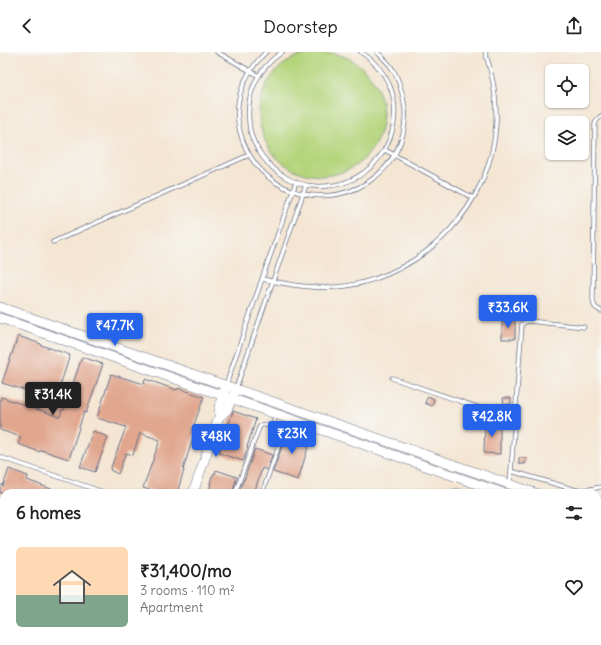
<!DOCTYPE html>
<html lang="en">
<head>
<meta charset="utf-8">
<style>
	body { margin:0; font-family:Delius,sans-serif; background:#f2f2f2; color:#222; height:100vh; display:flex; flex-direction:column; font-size:15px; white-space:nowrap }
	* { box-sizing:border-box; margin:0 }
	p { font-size:13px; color:#767676 }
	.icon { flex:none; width:22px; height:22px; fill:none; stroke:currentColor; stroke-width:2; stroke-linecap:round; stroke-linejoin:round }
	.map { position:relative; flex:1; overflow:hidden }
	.details { position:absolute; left:0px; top:437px; width:601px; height:156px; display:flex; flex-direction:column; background:#fff; border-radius:12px 12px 0 0; box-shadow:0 1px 3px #0004 }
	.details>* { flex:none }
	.controls { position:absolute; left:545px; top:12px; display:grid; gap:8px }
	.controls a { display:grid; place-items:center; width:44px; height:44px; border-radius:6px; background:#fff; box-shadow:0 1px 3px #0004; font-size:20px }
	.price { position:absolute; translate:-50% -34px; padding:0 9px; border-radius:4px; background:#2563eb; color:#fff; font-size:13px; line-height:26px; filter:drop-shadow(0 1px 2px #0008) }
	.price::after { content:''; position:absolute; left:50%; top:24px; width:12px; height:9px; margin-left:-6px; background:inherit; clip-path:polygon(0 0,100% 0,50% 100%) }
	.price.selected { background:#222; color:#fff }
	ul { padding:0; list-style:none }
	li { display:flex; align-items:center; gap:12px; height:100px; padding:0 16px }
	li+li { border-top:1px solid #e0e0e0 }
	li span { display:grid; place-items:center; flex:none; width:112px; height:80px; border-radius:6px; color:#555 }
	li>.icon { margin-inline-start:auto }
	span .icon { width:48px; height:48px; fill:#fffc; stroke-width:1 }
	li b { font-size:17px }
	h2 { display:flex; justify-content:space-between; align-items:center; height:48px; padding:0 16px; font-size:17px }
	header { display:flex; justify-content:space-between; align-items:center; height:52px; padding:0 16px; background:#fff; font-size:18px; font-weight:600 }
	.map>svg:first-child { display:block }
	.green { fill:#b5d57d; stroke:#68826e }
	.building { fill:#e1a68e }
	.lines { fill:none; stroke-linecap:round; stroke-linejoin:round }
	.lane-casing { stroke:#676f87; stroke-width:5 }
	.street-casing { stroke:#676f87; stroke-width:8 }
	.secondary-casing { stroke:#676f87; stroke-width:10 }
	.lane { stroke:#fff; stroke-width:3.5 }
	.street { stroke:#fff; stroke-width:7 }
	.secondary { stroke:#fff; stroke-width:9 }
</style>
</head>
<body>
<header><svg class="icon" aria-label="back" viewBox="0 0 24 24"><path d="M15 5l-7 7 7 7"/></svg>Doorstep<svg class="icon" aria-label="share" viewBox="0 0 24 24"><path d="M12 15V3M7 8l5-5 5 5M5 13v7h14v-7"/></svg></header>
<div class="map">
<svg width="601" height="593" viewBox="0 0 601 593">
	<rect width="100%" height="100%" fill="#f6f6f2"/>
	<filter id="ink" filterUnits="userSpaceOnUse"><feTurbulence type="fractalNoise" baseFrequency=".025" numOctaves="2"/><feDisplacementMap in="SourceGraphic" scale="8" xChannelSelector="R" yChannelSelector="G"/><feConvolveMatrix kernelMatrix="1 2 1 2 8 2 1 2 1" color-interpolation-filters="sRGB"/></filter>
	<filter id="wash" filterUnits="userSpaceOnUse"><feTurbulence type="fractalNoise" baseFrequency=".012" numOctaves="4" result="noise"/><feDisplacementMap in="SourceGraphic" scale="16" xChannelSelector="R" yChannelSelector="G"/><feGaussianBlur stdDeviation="0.9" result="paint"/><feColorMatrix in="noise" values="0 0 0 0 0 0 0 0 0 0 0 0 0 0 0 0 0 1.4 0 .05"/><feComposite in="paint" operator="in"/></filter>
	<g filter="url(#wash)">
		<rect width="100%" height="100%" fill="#f4e6d3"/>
		<path class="green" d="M259 62a62 62 0 1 1 124 0a62 62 0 1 1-124 0Z"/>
		<g id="blocks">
			<path class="building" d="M502,267H515V287H502Z
				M18,284L41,292V293L70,303L55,349L30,341L31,340L2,331Z
				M82,305L103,312L86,361L84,360L69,407L41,398L40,400L18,392L21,385L0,378V349L1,345L60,365L62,358H64Z
				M111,322L144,332L145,327L177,338L178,336L204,345L192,378L195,379L183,418H184L177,441H159L143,436L160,388L140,381L133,403L126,401L118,422L110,418L126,375L97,366Z
				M428,344L434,347L432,354L425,351Z
				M503,346H511V352H504Z
				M233,359L256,367L247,395H248L243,409L219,401Z
				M485,371H500V402L484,401Z
				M286,377L311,386L298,428L273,420L285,386Z
				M93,379L108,385L95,420L80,415Z
				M255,397L272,403L267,418L262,416L254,441H238L244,427V428Z
				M519,406H526L525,412H519Z
				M9,417L28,424L27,428L59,440V441H0V432L3,434Z
				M216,418L237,425L232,441H208L211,432H210L212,424H213L214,421L215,422Z"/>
		</g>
	</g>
	<g filter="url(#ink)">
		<use href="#blocks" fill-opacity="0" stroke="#676f87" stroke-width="1"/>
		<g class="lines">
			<defs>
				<path id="lane" d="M217,0L259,24
					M266,0C244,21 232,50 240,80C246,103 261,124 284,135C341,163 410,121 405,56C403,43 400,29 393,18C389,11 383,6 377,0
					M282,0C258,17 246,41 249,70C250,90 263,109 279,121C293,131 310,136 327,134C374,131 406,82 391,37C385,21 374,9 361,0
					M601,64L597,68L595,72L593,247C594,255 594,255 601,259
					M385,98L473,146
					M53,190L249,103
					M262,227C290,233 317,238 346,234C425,222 492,153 496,71C497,47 493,23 485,0
					M392,326L515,368
					M226,333L262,227L296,130
					M236,336L306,133
					M272,375L276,363
					M0,405L106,441
					M511,419L576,438H585L601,435
					M510,432L522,272L525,270L529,269L584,275
					M235,441L259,376L261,373C268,372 277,376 282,381V385L262,441
					M0,491L4,493
					M0,566L4,567
					M64,589L75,593"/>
				<path id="street" d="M457,441V440
					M458,589L469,593
					M407,593L408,589
					M435,593L436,589
					M504,593L506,589"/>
				<path id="secondary" d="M0,255L535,441
					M0,266L503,441
					M219,365L227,358L234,341
					M193,441L219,365V354L225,338
					M597,463L601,464
					M597,474L601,475
					M147,593L148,589"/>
			</defs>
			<use href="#lane" class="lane-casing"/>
			<use href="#street" class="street-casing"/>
			<use href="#secondary" class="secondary-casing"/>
			<use href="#lane" class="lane"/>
			<use href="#street" class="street"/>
			<use href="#secondary" class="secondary"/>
		</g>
	</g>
</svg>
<div class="controls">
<a><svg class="icon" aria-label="locate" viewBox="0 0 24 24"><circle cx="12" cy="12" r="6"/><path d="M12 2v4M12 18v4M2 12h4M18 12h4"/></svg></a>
<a><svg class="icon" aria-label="layers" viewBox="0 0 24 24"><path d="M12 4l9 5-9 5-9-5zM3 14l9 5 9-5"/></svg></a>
</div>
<b class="price" style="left:508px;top:277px">₹33.6K</b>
<b class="price" style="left:115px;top:295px">₹47.7K</b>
<b class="price selected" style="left:53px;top:364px">₹31.4K</b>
<b class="price" style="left:492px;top:386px">₹42.8K</b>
<b class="price" style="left:292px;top:403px">₹23K</b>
<b class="price" style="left:216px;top:406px">₹48K</b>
<section class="details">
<h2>6 homes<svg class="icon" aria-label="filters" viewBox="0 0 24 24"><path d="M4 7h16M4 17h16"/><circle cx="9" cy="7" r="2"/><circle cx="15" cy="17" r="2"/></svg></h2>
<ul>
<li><span style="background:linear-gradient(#ffd9b3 60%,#7fa58c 0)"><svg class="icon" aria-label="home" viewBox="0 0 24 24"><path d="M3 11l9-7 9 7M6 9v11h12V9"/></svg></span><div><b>₹31,400/mo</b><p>3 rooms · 110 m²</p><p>Apartment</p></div><svg class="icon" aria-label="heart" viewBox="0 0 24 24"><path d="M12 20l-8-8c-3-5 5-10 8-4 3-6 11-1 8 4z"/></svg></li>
</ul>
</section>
</div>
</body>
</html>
